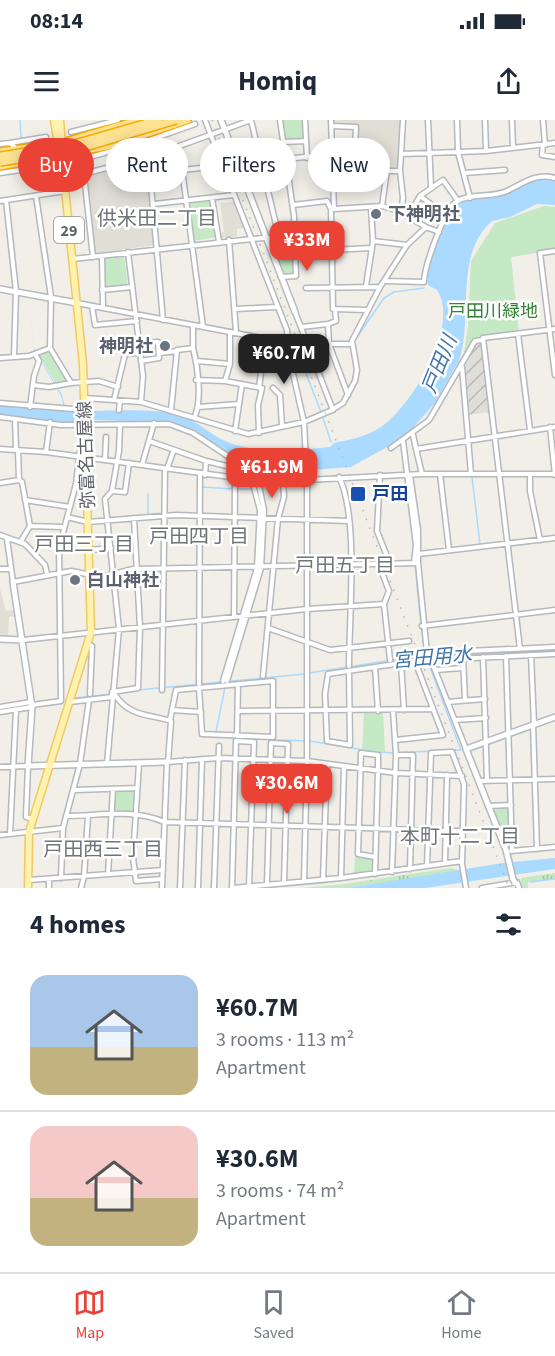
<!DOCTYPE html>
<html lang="en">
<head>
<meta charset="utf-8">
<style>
	body { margin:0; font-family:"Source Sans 3","Noto Sans JP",sans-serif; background:#f6f6f7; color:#1f2937; height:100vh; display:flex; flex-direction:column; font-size:22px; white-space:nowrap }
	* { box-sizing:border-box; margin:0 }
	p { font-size:20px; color:#747a83 }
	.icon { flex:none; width:33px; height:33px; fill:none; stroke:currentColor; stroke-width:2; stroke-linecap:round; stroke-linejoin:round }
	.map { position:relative; height:768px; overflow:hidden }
	.details { display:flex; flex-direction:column; background:#fff; flex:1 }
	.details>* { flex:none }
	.banner { position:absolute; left:18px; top:18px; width:519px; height:54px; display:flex; gap:12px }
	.price { position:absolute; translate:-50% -51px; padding:0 14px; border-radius:12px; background:#ea4335; color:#fff; font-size:20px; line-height:39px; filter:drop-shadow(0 2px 3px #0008) }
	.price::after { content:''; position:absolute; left:50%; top:36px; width:18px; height:14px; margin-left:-9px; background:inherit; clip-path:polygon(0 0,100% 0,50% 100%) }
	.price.selected { background:#222; color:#fff }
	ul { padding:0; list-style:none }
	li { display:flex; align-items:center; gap:18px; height:150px; padding:0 30px }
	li+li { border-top:2px solid #e0e1e3 }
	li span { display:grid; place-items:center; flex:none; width:168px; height:120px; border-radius:18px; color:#555 }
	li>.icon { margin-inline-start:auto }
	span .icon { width:72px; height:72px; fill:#fffc; stroke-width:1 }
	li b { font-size:26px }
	h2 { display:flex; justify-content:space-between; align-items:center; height:72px; padding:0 30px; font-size:26px }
	.chip { padding:0 21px; border-radius:27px; background:#fff; box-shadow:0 3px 15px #0003; font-size:21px; line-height:54px }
	.chip.selected { background:#ea4335; color:#fff }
	.status { display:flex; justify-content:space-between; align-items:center; height:42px; padding:0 30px; background:#fff; direction:ltr }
	.status svg { height:16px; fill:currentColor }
	header { display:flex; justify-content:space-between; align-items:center; height:78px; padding:0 30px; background:#fff; font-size:27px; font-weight:700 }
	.menu { display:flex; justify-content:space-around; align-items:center; height:84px; border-top:2px solid #e0e1e3; background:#fff; font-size:16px; color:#747a83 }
	.menu a { display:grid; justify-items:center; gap:3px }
	.menu .selected { color:#ea4335 }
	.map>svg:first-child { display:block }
	.industrial { fill:url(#industrial-furrows) }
	.education { fill:#e1ded6 }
	.grass { fill:url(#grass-tufts) }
	.green { fill:#c5e8c5 }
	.water { fill:#aadaff }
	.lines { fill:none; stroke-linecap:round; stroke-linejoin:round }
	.stream { stroke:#aadaff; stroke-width:1.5 }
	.street-casing { stroke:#b5b8bc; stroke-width:7 }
	.secondary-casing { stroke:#b6babf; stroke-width:8 }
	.primary-casing { stroke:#f2c960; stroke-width:9 }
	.highway-casing { stroke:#f9ab00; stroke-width:10 }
	.street { stroke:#fff; stroke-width:4 }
	.secondary { stroke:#fff; stroke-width:5 }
	.primary { stroke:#fff2af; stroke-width:6 }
	.highway { stroke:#fde293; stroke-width:7 }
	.rail { stroke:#b6b7b8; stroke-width:1.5; stroke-dasharray:1.5 8; stroke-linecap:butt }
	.secondary-bridge-casing { stroke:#b6babf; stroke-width:8; stroke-linecap:butt }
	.highway-bridge-casing { stroke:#f9ab00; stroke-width:10; stroke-linecap:butt }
	.secondary-bridge { stroke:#fff; stroke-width:5 }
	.highway-bridge { stroke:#fde293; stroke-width:7 }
	.worship-dot { fill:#6b7280; stroke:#fff; stroke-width:2 }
	.transit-dot { fill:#1a4fb4; stroke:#fff; stroke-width:2 }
	.labels { text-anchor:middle; stroke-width:5; stroke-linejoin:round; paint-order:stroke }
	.shield { fill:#fff; stroke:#8f9295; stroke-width:1.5 }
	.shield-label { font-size:16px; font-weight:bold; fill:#5f6368 }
	.worship-label { font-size:18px; font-weight:bold; fill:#5b616d; stroke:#fff; text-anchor:start }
	.park-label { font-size:18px; fill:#348238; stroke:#fff }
	.street-label { font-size:18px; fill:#5f6368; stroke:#fff }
	.transit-label { font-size:18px; font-weight:bold; fill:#164399; stroke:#fff; text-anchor:start }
	.neighbourhood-label { font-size:20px; fill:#70757a; stroke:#fff }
	.water-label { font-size:20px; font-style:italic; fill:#4174aa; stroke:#fff }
</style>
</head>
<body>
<div class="status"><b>08:14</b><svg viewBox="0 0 49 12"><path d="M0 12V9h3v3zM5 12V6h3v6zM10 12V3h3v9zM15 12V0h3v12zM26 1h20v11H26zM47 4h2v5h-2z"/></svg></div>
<header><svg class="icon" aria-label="menu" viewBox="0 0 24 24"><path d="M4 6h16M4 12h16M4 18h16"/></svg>Homiq<svg class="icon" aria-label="share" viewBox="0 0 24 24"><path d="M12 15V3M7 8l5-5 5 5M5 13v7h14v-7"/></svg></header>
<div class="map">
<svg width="555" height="768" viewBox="0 0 555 768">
	<defs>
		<pattern id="industrial-furrows" width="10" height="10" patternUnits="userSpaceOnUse" patternTransform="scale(1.5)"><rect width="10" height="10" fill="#e0deda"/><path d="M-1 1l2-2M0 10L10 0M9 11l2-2" fill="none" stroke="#b9b8b5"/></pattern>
		<pattern id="grass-tufts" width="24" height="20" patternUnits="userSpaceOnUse" patternTransform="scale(1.5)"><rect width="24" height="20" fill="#c5e8c5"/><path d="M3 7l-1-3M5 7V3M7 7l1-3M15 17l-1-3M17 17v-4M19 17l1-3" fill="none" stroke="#a3c0a4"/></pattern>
	</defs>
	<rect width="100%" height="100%" fill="#f1efe8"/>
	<path class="industrial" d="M477,222H481L489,292L467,295L464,248Z"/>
	<path class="education" d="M333,0H402L397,47L395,49L355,47L357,6L335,5Z
		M144,41L156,125L95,133L85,58Z
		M234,82L244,108L237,109V116L221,118L219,113L224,112L220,83Z
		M0,469L6,491L15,490L16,496L9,497L8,518L0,517Z"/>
	<path class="grass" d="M451,748L461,751L347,768H302L344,764Z
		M555,753V759L528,762V768H520L518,762L521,761V758Z
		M378,755L323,764L322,762V764L266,768Z"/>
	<path class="green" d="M283,0H303V19H285Z
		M210,80L217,117L194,121L188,84Z
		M544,86L555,87V130L511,137L519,212L481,217L467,233L464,232L468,206L471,141L495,103Z
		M291,118L295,153L284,154L270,122L271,120Z
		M124,135L128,167L104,168V139Z
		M49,231L67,260V262L57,265L39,235Z
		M364,593H383L385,632L362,630Z
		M134,670L135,691L114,693L115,672Z
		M508,687L510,723L508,725L492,690Z
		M355,737L372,738L373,752L354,755Z"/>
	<path class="water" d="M544,58L555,60V85L537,84L510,97L492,101C453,136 474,196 459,241L462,243L458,242L435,283L404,318L358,343L351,347L311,350L253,342V339L223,331L193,309L169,302L87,300L62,304L0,296V286L65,291L61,276L34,229L28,176L34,228L62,275L66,291C97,292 146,287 175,294C199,300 210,316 230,323C256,333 302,330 330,327L334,323C349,320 364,317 378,309C410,290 461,206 437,170L428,165V145L452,88C464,75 486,80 501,76C516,72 528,61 544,58Z
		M555,738V749L425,768H347L503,743Z"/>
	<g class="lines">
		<path class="stream" d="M20,0L21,18
			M553,212H555
			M522,216L547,212
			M355,220L384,178L394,172L424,168
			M487,220L516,216
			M302,243L321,292
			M323,298L331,322
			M472,357L480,424
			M202,367L233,369
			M237,369H251
			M148,374V395L161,394
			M511,426L555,420
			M421,436L505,426
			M415,444L420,496
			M420,498L425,534
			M427,507L503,498
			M309,553L425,535L555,529
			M127,571L305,554
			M76,578L111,574
			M216,612L225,567
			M216,617L306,621
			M310,621L376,632
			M379,632L393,633
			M410,632L461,630L427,539
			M398,633L407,632
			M530,762L555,759"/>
		<defs>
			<path id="street" d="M205,0L287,210L289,236L304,302L307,360V641L304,761
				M251,0L279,117
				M280,0L294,96L296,156L281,157
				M305,0L307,38
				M331,0L334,89H331L333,189L368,190
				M428,0L431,67
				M457,0L458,32L470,78
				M485,0L486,31
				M512,0L513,28
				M543,0L545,25
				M332,6L356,7L354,50
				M71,12L118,0
				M147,21L163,200
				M284,22L306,21
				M10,23L46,17
				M0,24L10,23L18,30
				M543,25L542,35L555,37
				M179,27L203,207
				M401,34L486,31L555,23
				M76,41L147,21L195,4
				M182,50L333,34
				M334,51H400
				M0,53L48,46
				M465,53L505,50
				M84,55L93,137
				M64,59L149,37L251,0
				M36,76L51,177L50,228L71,263L99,261L118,267
				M420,76L447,96
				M212,78L219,122
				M6,80L16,171L14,237
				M0,81L65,71
				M154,84L234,75
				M293,85L327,81L331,89
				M382,86L387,50
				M401,93L403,78L400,51L403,0
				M408,97L420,76L443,60L458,81
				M426,107L439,112
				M229,120L236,212
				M373,121L407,125
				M330,130L372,128
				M555,131L540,133L555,255
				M128,132L143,256L141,282
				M102,136L103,188
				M73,139L252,119L306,115L316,118H330
				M386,161L424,162C424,148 444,89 457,81C471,73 492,78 507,71C522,64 537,52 555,58
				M366,166L373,121L371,88
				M306,168L380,167
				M102,170L132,167
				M77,183L288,223
				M92,186L95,205L137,201
				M235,189L278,187
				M295,192L333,290
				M328,204L336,201L335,189
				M301,207L328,204L329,224L348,275
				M518,214L530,310
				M139,223L158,222L159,238L141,241
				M307,224H352
				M193,228V205
				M160,233L177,231
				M0,238L29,236L50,228
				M197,241L230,244
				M462,247L471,354
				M196,260L225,261L262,268L258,285L259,313
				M225,261L230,244V212
				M33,265L49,267L71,263
				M259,268L262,244L266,242V218
				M273,268L280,275L282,306
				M85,278L141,282L248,314L304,302L330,291L343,283L355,261L357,250L352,221L380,167L407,125L426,107L396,90L382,86L334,89
				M114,280L125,234L140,233
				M0,283L85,290
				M30,287L34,256L39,241L35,234
				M198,287L239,284
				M119,290L120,281
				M171,290L177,230L193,228C198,247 202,278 195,296
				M0,297L61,305L169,304L193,313L229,337L291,351
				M15,299L16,330
				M550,307L555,355
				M235,311L242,264
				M413,315L416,329
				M149,321L206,341L280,359
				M403,321L416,425L414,443
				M391,328L429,300L475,221L483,220
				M0,329L46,332L252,360H307L422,354H555
				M18,330L19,360L22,362L30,406L21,421
				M46,332L50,302
				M105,340L106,317
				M142,345L154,303
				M167,349L173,332
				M422,354L416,329L555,307
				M440,354L449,430
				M530,354V371L540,420
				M205,355L206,341
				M380,355L377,411L390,444
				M410,355L418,410V443L427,533L555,527
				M339,357C359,396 349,499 349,546
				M0,363L19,360
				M112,371L119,331L120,304
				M25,380L70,387
				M67,397L88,402L176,395L349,401
				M30,406L63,407
				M0,415L25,424L45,445L47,454
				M7,419L13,462L71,451L102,457L137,448
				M89,430L111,428
				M419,434L555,418
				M379,445L389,471L384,484L390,540
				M0,449H9
				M137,449L418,443
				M234,497L235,359
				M422,506L555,490
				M268,508L330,530L409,521
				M23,520L307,489L384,484
				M88,524L92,526L90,574
				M520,529L483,218L555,209
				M531,535L534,604
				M506,536L512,731
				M483,537L487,661
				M463,538L465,580
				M401,543L404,590
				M375,547L378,591
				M435,550L463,548
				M349,551L350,625L327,621L325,574L328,554L415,541L443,615L395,620
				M263,556L278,399L284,377L283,360
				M223,561L257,448L260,390L252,360
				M227,561L261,448L264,390L256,351
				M199,564L200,354
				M162,570L165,349
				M112,572L138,568L140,507L134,398
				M112,575H115C130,597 149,594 171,601L168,642
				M70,582L112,577
				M447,582L485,579
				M32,585L61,581L59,428L76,364L81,322H85
				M0,587L31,582
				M172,590L201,592
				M393,590L396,635
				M238,591L433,589
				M0,592L32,587
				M170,600L176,570C208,567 241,564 273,561V617L202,614L199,568
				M455,600L486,598
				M533,604L537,729
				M237,616L238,564
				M466,629L431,540L555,534
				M139,643L133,738L136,761L162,759
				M107,644L119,509L105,379L112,371L125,372L129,343
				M0,647L28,646L26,697L32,699
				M479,661L555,659
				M74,670L137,668
				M488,686L511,685
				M66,696C98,696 134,688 164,702L463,711
				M10,714L16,590
				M0,715L63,708
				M511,731L555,727
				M445,743L447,655
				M427,746L431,633L452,632L464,664L462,744L466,768
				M392,752L396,635H413L410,749
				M108,754L113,669
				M375,754L378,651V635L361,633L358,734L375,737
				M61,758L63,708L80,644L89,580
				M341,758L344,646
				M49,759V768
				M29,760L163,750
				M323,760L327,644
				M267,765L271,623L288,624L284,763
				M81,768L84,757L88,696
				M162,768L167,642L219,638L307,641L396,653L462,656
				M180,768L185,640
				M198,768L202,639
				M214,768L219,626
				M232,768L236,621L254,622L249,766
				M233,768L341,758L462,741
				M482,768L517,762L519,768"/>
			<path id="secondary" d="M221,0L295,192
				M0,169L77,183
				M13,462L32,587L28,646L167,642
				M0,519L23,520
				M513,759L506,730L466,629L555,597"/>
			<path id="primary" d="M60,0L62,27
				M28,768L29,712L91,512L83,244L64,59L54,0"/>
			<path id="highway" d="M0,32L62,23L140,0
				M0,46L112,25L187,0"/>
		</defs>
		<use href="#street" class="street-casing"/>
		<use href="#secondary" class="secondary-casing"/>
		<use href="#primary" class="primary-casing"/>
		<use href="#highway" class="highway-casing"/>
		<use href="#street" class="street"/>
		<use href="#secondary" class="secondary"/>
		<use href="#primary" class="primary"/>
		<use href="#highway" class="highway"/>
		<path class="rail" d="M212,0L509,768"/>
		<defs>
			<path id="secondary-bridge" d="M513,759L515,763"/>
			<path id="highway-bridge" d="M0,36L71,25L158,0
				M0,42L72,31L176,0"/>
		</defs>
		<use href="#secondary-bridge" class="secondary-bridge-casing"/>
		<use href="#highway-bridge" class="highway-bridge-casing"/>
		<use href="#secondary-bridge" class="secondary-bridge"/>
		<use href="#highway-bridge" class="highway-bridge"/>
	</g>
	<g class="worship-dot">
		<circle cx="376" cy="94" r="6"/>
		<circle cx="165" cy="226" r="6"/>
		<circle cx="75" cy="460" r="6"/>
	</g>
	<rect class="transit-dot" x="350" y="366" width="16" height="16" rx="3"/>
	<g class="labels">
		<rect class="shield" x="54" y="97" width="30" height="26" rx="4.5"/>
		<g class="shield-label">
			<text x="69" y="116">29</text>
		</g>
		<g class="worship-label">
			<text x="388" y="100">下神明社</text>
			<text x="153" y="232" text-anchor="end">神明社</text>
			<text x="87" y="466">白山神社</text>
		</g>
		<g class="park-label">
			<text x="493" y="197">戸田川緑地</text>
		</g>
		<g class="street-label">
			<text transform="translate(86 335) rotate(-92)" y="6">弥富名古屋線</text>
		</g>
		<g class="transit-label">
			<text x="372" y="380">戸田</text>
		</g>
		<g class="neighbourhood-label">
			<text x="157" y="105">供米田二丁目</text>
			<text x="199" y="423">戸田四丁目</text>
			<text x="84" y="431">戸田三丁目</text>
			<text x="345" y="452">戸田五丁目</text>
			<text x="460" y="723">本町十二丁目</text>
			<text x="103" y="736">戸田西三丁目</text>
		</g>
		<g class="water-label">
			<text transform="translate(439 244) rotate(-68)" y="7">戸田川</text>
			<text transform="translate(432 537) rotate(-5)" y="7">宮田用水</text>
		</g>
	</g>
</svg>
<b class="price" style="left:307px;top:152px">¥33M</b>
<b class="price selected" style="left:284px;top:265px">¥60.7M</b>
<b class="price" style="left:272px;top:379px">¥61.9M</b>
<b class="price" style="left:287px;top:695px">¥30.6M</b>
<div class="banner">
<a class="chip selected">Buy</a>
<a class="chip">Rent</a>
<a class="chip">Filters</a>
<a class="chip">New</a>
</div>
</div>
<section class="details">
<h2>4 homes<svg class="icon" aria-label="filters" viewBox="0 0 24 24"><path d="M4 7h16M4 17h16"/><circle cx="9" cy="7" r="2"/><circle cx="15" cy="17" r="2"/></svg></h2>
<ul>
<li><span style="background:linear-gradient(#a9c7e8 60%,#c2b280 0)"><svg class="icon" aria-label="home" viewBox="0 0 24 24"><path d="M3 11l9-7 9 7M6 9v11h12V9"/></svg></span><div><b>¥60.7M</b><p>3 rooms · 113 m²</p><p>Apartment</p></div></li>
<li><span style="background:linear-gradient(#f6c9c9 60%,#c2b280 0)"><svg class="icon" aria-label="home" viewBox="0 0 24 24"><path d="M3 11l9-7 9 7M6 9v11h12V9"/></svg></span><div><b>¥30.6M</b><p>3 rooms · 74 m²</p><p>Apartment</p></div></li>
</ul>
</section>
<nav class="menu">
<a class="selected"><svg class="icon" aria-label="map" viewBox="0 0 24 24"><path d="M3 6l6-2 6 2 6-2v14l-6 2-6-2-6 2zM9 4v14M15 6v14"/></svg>Map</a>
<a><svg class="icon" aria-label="saved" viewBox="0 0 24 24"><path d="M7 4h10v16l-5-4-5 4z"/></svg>Saved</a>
<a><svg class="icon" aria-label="home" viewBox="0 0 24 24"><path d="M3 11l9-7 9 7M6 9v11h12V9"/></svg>Home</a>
</nav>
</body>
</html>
